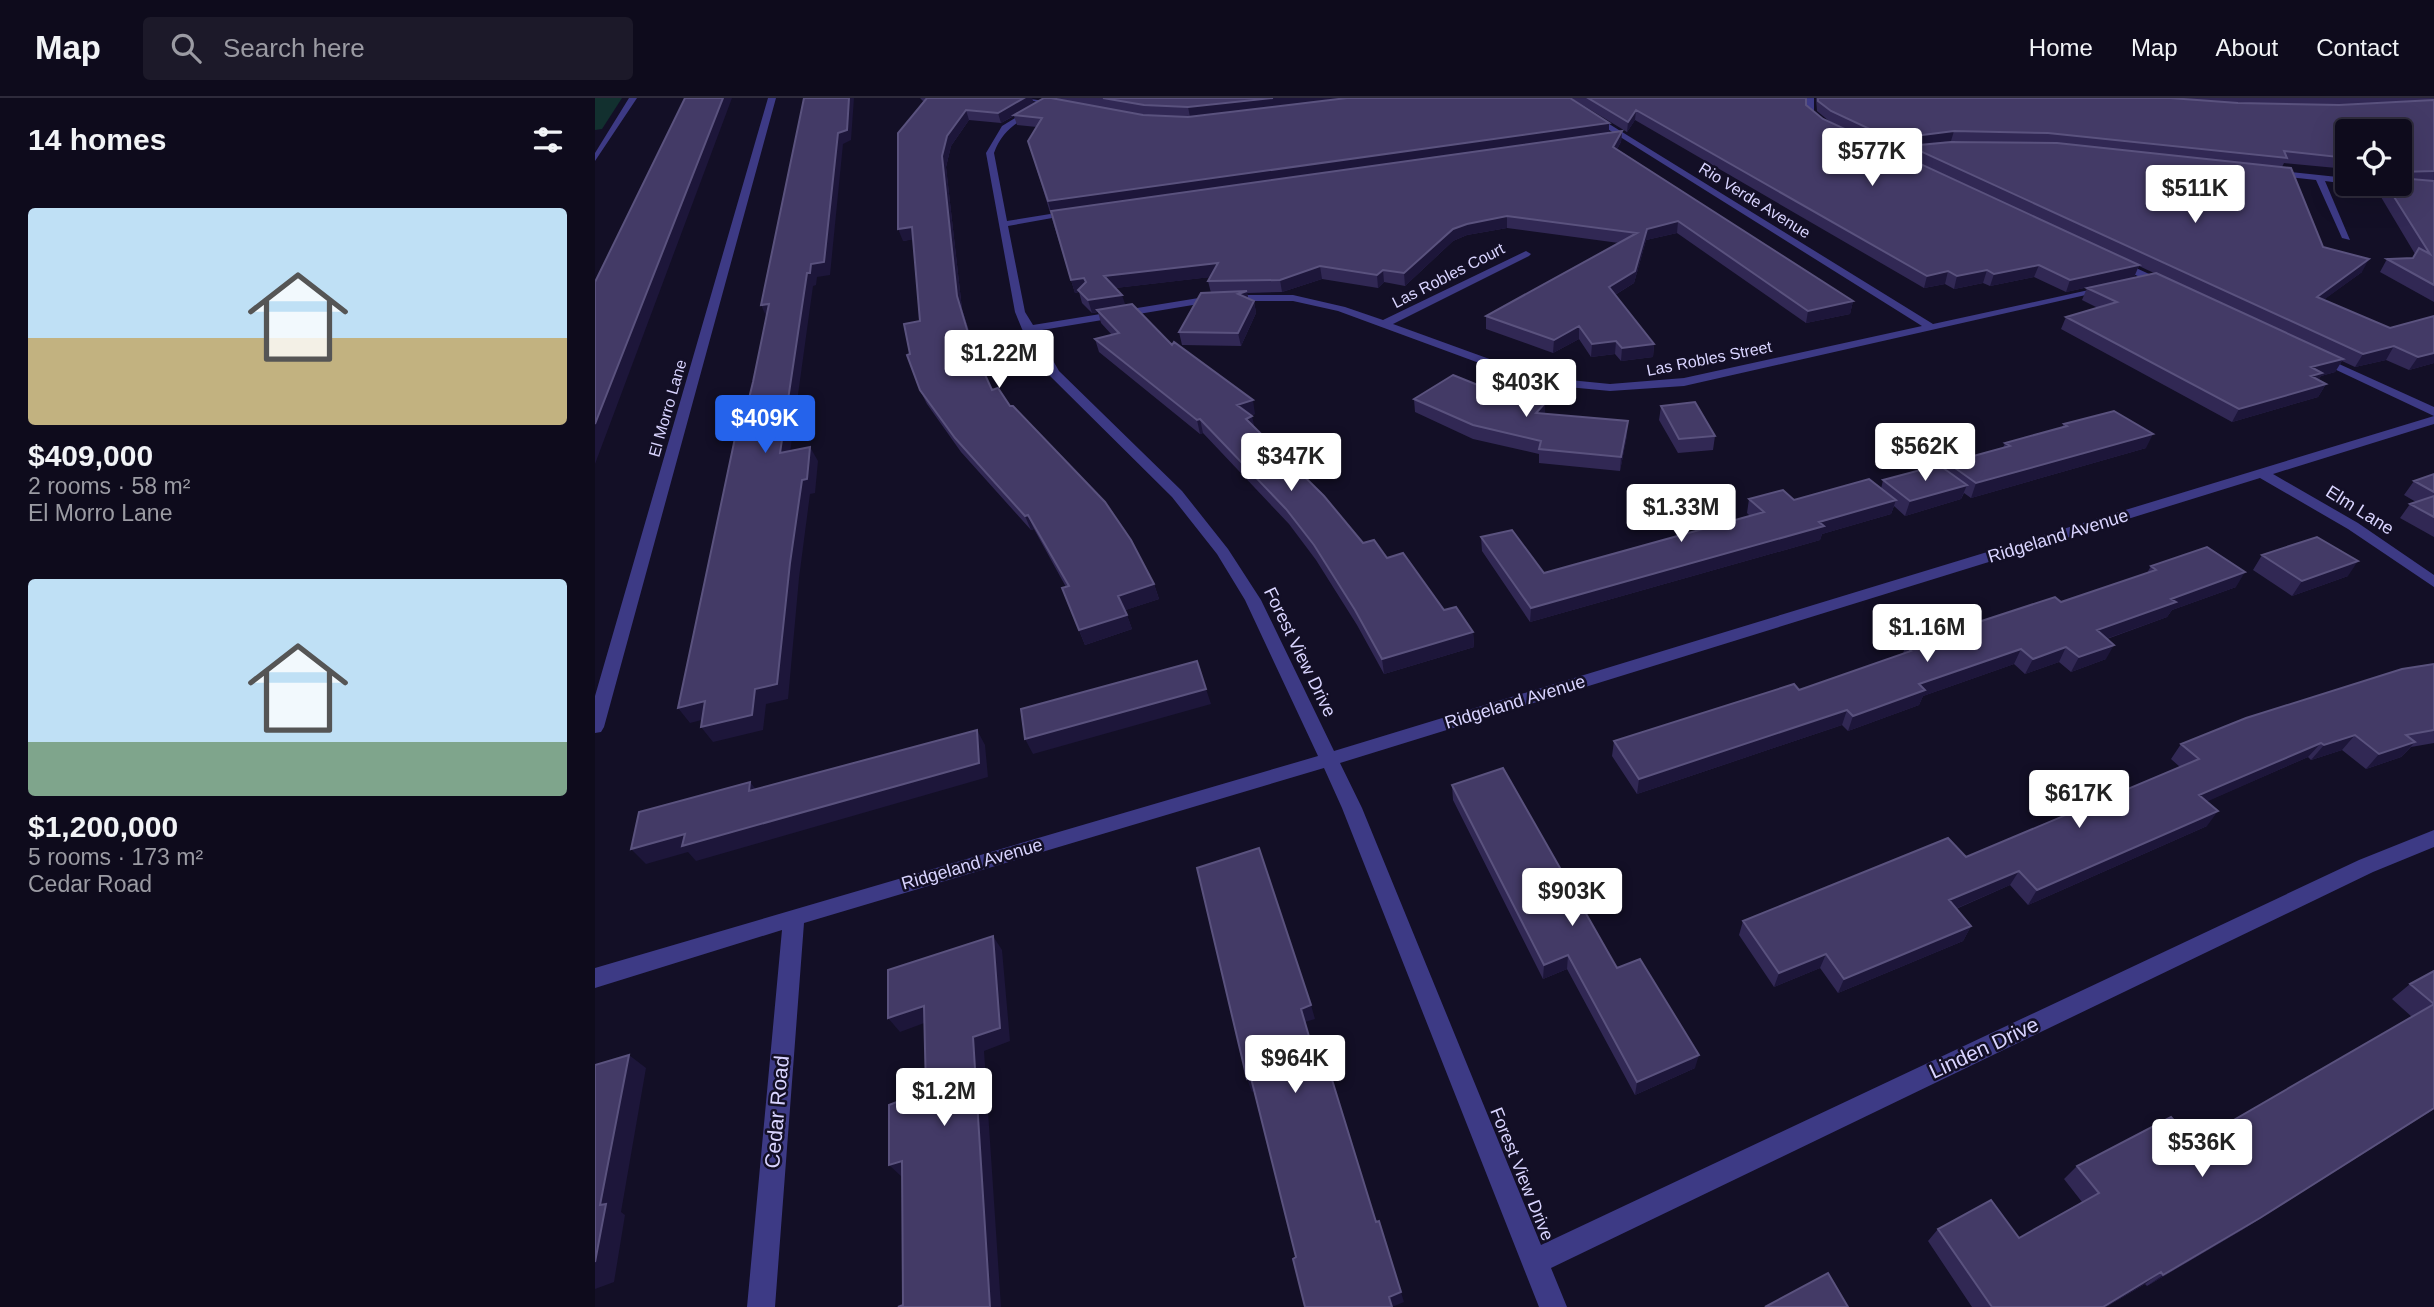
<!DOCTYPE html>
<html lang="en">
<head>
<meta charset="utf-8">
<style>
	body { margin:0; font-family:Helvetica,sans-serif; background:#1c1929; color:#f1f3f6; height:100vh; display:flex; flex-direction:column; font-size:26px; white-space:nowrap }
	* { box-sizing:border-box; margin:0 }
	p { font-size:23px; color:#9b9ba3 }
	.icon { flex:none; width:38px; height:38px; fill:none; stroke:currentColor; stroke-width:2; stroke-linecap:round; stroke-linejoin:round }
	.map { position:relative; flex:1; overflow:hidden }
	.side { display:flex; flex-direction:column; background:#0e0b1c; width:595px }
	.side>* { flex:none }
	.fabs { position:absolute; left:1740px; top:21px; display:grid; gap:14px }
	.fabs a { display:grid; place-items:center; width:77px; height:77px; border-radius:7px; background:#0e0b1c; box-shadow:0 7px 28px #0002,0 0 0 2px #2e2b3b; font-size:35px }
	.price { position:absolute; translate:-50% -60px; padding:0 16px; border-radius:7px; background:#fff; color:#222; font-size:23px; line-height:46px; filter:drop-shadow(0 2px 4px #0008) }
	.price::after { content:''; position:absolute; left:50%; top:42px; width:21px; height:16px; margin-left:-10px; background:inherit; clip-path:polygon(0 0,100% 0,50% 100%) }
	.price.selected { background:#2563eb; color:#fff }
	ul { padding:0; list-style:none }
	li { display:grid; align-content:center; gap:14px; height:371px; padding:0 28px }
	li span { display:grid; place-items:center; height:217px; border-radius:7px; color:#555 }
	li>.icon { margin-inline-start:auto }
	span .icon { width:126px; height:126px; fill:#fffc; stroke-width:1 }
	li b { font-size:30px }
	h2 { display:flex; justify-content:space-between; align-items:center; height:84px; padding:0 28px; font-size:30px }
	header { display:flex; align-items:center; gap:42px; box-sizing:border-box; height:98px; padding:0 35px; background:#0e0b1c; border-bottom:2px solid #2e2b3b }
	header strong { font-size:33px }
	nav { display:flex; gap:38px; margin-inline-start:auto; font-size:24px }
	.search { width:490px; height:63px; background:#1c1929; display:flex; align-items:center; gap:18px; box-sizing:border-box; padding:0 24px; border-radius:7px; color:#9b9ba3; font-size:26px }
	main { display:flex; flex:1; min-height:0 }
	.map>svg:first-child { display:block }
	.green { fill:#12302f }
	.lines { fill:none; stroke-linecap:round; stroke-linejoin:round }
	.minor { fill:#3d3a85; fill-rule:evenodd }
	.wall { fill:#312854; fill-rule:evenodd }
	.shaded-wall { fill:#1d163a }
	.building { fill:#433a66; stroke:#5a527e; stroke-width:2 }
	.labels { text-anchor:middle; stroke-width:5; stroke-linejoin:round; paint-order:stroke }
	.far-street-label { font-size:16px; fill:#d9d4ff; stroke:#130f26 }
	.street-label { font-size:18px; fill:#d9d4ff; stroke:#130f26 }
	.near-street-label { font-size:21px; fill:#d9d4ff; stroke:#130f26 }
</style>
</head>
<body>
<header>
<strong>Map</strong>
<div class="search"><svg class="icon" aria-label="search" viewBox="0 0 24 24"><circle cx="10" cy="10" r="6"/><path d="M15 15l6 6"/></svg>Search here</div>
<nav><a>Home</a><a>Map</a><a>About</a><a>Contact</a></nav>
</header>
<main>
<section class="side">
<h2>14 homes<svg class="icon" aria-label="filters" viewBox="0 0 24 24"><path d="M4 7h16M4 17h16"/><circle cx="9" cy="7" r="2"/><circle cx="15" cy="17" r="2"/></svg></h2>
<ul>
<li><span style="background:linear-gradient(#bfe0f5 60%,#c2b280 0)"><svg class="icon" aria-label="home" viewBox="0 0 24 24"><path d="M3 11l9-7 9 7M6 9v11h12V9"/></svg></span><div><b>$409,000</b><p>2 rooms · 58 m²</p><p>El Morro Lane</p></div></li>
<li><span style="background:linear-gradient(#bfe0f5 75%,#7fa58c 0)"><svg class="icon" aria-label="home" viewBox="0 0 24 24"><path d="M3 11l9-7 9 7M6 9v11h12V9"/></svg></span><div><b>$1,200,000</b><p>5 rooms · 173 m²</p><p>Cedar Road</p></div></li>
</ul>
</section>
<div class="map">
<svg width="1839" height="1209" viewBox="0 0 1839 1209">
	<rect width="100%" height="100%" fill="#130f26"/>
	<path class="green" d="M0,0H27L7,31L0,32Z"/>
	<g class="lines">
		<path class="minor" d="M34,0H42L0,63V55Z
			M173,0H181L9,629L6,634L0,635V598Z
			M429,0L456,4C433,20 409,26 399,55L412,123L480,112L485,115L413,128L430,214L438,227L622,197H698L750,209L788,222L931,153L936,156L934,158L798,226L944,279L1015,286L1089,280L1327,228L963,0H972L1338,226L1512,188L1517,191L1089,288L1015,293L941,286L743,213L698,203H622L441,233L464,273L587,393L633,451L666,502L739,653L1839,318V326L1678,376L1763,425L1839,477V489L1753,431L1665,380L745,665L767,710L946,1147L1764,762L1839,732V749L1778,774L956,1170L972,1209H944L747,710L729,670L209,825L180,1209H152L187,832L0,890V870L723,658L650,502L622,456L577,399L455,278L427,231L420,214L391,55L407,28L445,5Z
			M1211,0H1219V14L1231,23V27H1225L1212,17Z
			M1336,49L1339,53L1294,58L1290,56Z
			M1677,72L1752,80V86L1730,83L1755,142L1747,140L1721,82L1674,77Z
			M1519,160L1574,185L1575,187L1566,189L1515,165L1514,163Z
			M1722,256L1839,309V318L1718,261L1716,259Z"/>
	</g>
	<path class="wall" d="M325,0H437L439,6L457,0H975L1014,25V35L1027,33L1026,44L1022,51L1258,203L1255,216L1211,225L1082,135L1051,142L1039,185L1020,197L1059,246L1058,259L1026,263L1020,256L996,259L984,241L958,255L891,231V218L1024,145L912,130L872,137L858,143L810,188L789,184L783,190L727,181L687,194L652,195L653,200L659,203L661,215L646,248L587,247L584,234L616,195L613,183L615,179L520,190L530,208L660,316L656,317L659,329L768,445L792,460L849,512L878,534L879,549L789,576L762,527L721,462L694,426L608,335L605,336L504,254L500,241L517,237L506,225L503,214L497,215L487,205L484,194L480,195L433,43L442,29L422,27L419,18L406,25L374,22L356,48L351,69L367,211L381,255L397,292L415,308L559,486L564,501L530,512L537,531L490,547L467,490L471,489L439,431L436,432L366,354L332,306L325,292L315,256L325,223L318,141L308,143L329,4Z
		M976,0H1211V7L1228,21L1404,102L1311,59L1313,49L1293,51L1234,23L1222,13L1221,0H1839V204L1785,174L1792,161L1818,160L1820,156L1780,89L1782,86H1804V33H1752V71L1689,65L1687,69L1728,149L1767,174L1728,202L1795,230L1839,218V265L1814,272L1791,262L1760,269L1747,263L1740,274L1726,278L1723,282L1731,286L1723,299L1637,324L1466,231L1471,219L1503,210L1487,202L1492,190L1559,175L1544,168L1539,179L1471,194L1439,179L1395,188L1388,185L1359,191L1350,186L1329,190L1040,22L1032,34ZM1609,3L1669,6L1643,5ZM1356,43L1427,45L1328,47Z
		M819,301L950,316L1032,337L1025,373L944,365V356L878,341L820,314Z
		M1066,308L1120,338L1118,352L1083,355L1064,322Z
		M1469,326L1551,350L1376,400L1369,395L1366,401L1310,418L1299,408L1296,416L1227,436L1225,442L935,524L887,453L886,439L949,475L1155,418L1152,415L1154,401L1199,402L1286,391L1288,382L1351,372L1353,365L1408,350L1410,345L1467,329Z
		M1839,376V439L1805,420L1815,406L1821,404L1809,397L1819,383Z
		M1667,457L1753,478L1697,498L1658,472Z
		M1556,468L1641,489L1577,512L1572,519L1512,541L1511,561L1476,574L1464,564L1430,576L1419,566L1328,598L1324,607L1253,633L1247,627L1042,696L1017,658L1019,643L1204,592L1308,556L1310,548L1466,504L1552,475Z
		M1839,566V645L1816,649L1806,659L1771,671L1747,652L1716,662L1713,659L1612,703V728L1433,807L1415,787L1361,811L1376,828L1368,843L1243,895L1225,870L1179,889L1144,837L1148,823L1371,759L1585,669L1576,661L1586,646Z
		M857,687L1022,870L1100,970L1040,997L972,871L948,881L858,702Z
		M1839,873V1011L1647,1132L1552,1188L1550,1186L1511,1209H1377L1333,1143L1343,1131L1424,1140L1487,1104L1469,1081L1482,1068L1599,1045L1817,919L1797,901L1815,886Z"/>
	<path class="shaded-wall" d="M128,0H137L0,366V326Z
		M254,0H259L256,42L248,46L235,177L222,179L221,187L218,188L193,369L185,355L212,175L216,166L243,35Z
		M429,0H437L439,6L406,25L403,15Z
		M678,0H766L595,19L593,9Z
		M371,12L374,22L356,48L351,69L367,211L382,261L362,198L347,58L352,38Z
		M1041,12L1040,22L1032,34L1033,24Z
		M1014,25V35L456,114L453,103Z
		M1027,33L1026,44L1017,59L1018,49Z
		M1359,33L1356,43L1293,51L1296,41Z
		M912,118V130L872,137L858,143L810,188L809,175L858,131L872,126Z
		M1083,123L1082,135L1051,142L1039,185L1013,201L1014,189L1052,131Z
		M317,129L322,141L308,143L303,131Z
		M1774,161L1767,174L1715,212L1722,199Z
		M623,165L625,178L512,191L509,178Z
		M1444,167L1439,179L1395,188L1399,176Z
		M1544,167L1539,179L1471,194L1475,182Z
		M725,168L727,181L687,194L685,182Z
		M788,172L789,184L783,190L782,177Z
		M1392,172L1388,185L1359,191L1362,178Z
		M1353,173L1350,186L1329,190L1332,178Z
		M489,180L493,192H483L484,194L480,195L476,182Z
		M652,193L654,206L643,196Z
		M527,197L531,209L497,215L493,202Z
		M659,203L661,215L646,248L643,235Z
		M1258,203L1255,216L1211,225L1213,213Z
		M174,206L172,220L166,207Z
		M984,228V241L958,255L959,242Z
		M1021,243L1020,256L996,259L997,246Z
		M1059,246L1058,259L1026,263L1027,250Z
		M1799,248L1791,262L1760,269L1768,256Z
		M1839,255V265L1814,272L1823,259Z
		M1748,261L1740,274L1726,278L1720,288L1708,291L1716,269Z
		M1731,286L1723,299L1637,324L1644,311Z
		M658,302L660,316L645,321L642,307Z
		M950,305V318L941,315Z
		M657,318L660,332L651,321Z
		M605,321L608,335L605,336L602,322Z
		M1033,323L1032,337L1025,373L1026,359Z
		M1558,336L1551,350L1376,400L1381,385Z
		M215,349L223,363L220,395L215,396L204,480L193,601L171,606L168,632L118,644L106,629L160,591L207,382Z
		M1372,387L1366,401L1310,418L1315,403Z
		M1301,402L1296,416L1227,436L1225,442L935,524L936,510Z
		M433,417L439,431L436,432L430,418Z
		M1763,463L1753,478L1697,498L1707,483Z
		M1650,474L1641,489L1577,512L1572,519L1494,547L1502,532L1576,501Z
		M559,486L564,501L528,513L523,498Z
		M532,517L537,531L490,547L484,532Z
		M878,534L879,549L789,576L787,561Z
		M1519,547L1511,561L1476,574L1484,559Z
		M1471,549L1464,564L1430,576L1438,561Z
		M1426,551L1419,566L1328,598L1324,607L1253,633L1258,618L1324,586Z
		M611,591L616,606L438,656L430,641Z
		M110,603L122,618L95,625L83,610Z
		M1252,612L1247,627L1042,696L1044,681Z
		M382,632L390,647L393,679L101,763L93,754L51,766L36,751Z
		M1760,637L1747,652L1716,662L1729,647Z
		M1820,644L1806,659L1771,671L1784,656Z
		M1726,645L1713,659L1593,712L1604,697Z
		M155,684L167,699L154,693Z
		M1623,713L1612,728L1433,807L1442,792Z
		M1424,773L1415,787L1346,817L1354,802Z
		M1376,828L1368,843L1243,895L1249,881Z
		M398,838L407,852L415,943L389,953L406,1209H395L378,939Z
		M1231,856L1225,870L1179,889L1184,875Z
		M973,857L972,871L948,881L949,867Z
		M716,907L720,921L710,924L706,911Z
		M329,908L340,921L305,934L293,920Z
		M34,957L51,970L26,1114L30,1117L19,1184L0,1191V1164L5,1107Z
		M1104,957L1100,970L1040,997L1042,984Z
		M656,980L661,992L657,994L652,981Z
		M1839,1010L1647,1132L1552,1188L1568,1177Z
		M307,1063V1079L294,1067Z
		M1566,1174L1550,1186L1511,1209H1508Z
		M806,1194L809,1204L797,1209L794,1199Z"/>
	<path class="building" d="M90,0H128L0,326V184Z
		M209,0H254L252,32L243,35L229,164L216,166L215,175H212L185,355L215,349L212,381L207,382L195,465L182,586L160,591L157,617L106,629L110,603L83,610L144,321H149L158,284L174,206L166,207Z
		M332,0H429L403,15L371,12L352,38L347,58L362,198L377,248L397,292L403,290L415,308H418L510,404L536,442L559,486L523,498L532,517L484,532L467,490L474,488L433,417L430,418L360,340L325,292L312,257L315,256L309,226L325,223L317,129L303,131V35Z
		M449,0H456L548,17L593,19L752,0H975L1014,25L453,103L433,43L447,20L419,17Z
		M508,0H678L593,9L549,7Z
		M993,0H1211V7L1228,21L1544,167L1475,182L1444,167L1399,176L1392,172L1362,178L1353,173L1332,178L1041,12L1033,24Z
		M1223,0H1575L1643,5L1744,7L1839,2V73L1804,74V33H1752V60L1689,53L1692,60L1453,35L1359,33L1296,41L1236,13L1223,3Z
		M1027,33L1018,49L1258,203L1213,213L1083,123L1052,131L1040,173L1014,189L1059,246L1027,250L1021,243L997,246L984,228L959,242L891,218L1042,135L912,118L872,126L858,131L809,175L788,172L782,177L725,168L685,182L613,183L623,165L509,178L527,197L493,202L483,192L491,184L489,180L476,182L456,113Z
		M1356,44L1462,45L1696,70L1728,149L1774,161L1722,199L1795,230L1839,218V255L1823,259L1799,248L1768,256L1314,48Z
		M1804,80L1839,83V187L1792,161L1818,160L1824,150L1835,156L1791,86H1804Z
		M1561,175L1748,261L1716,269L1727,275L1716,278L1731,286L1644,311L1471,219L1522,204L1492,190Z
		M652,193L643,196L659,203L643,235L584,234L606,195Z
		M537,206L577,247L579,244L658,302L642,307L657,318L651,321L729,398L768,445L779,442L792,460L808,455L849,512L861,509L878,534L787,561L760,512L719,447L691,411L605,321L602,322L500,241L524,235L502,212Z
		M858,277L915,300L917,297L950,305L941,315L1033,323L1026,359L944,351L946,343L878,327L819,301Z
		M1100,304L1120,338L1084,341L1066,308Z
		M1519,313L1558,336L1381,385L1353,365L1415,348L1410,345L1472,328L1469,326Z
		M1344,367L1372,387L1315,403L1288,382Z
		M1839,376V394L1819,383Z
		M1274,381L1301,402L1224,424L1229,428L936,510L886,439L917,432L949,475L1169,414L1154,401L1188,392L1199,402Z
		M1839,398V419L1815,406Z
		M1722,439L1763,463L1707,483L1667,457Z
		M1612,449L1650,474L1576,501L1581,504L1502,532L1519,547L1484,559L1471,549L1438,561L1426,551L1324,586L1330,592L1258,618L1252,612L1044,681L1019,643L1199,586L1204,592L1316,553L1310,548L1460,499L1466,504L1561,472L1556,468Z
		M602,563L611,591L430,641L426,611Z
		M1839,566V632L1811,637L1820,644L1784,656L1760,637L1729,647L1726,645L1604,697L1623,713L1442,792L1424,773L1354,802L1376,828L1249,881L1231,856L1184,875L1148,823L1353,740L1371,759L1604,661L1586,646L1651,620L1807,571Z
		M382,632L384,665L87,748L90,736L36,751L44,714L155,684L154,693Z
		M908,670L1022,870L1045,861L1104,957L1042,984L973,857L949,867L857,687Z
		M664,750L716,907L706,911L725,976L734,972L781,1124L784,1123L806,1194L794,1199L797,1209H710L698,1161L701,1159L656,980L652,981L602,770Z
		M398,838L405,930L378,939L395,1209H303L308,1207L307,1063L294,1067V1007L331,993L329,908L293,920V872Z
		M1839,873V1010L1665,1120L1568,1177L1566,1174L1508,1209H1397L1343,1131L1396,1102L1424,1140L1504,1095L1482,1068L1576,1019L1599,1045L1839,906L1815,886Z
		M34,957L5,1107L11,1106L0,1164V967Z
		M1233,1175L1253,1209H1170Z"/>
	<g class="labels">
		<g class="far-street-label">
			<text transform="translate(1160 102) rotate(32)" y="6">Rio Verde Avenue</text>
			<text transform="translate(853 177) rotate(-27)" y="6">Las Robles Court</text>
			<text transform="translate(1114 260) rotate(-11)" y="6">Las Robles Street</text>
			<text transform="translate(72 310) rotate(-74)" y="6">El Morro Lane</text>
		</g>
		<g class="street-label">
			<text transform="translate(1765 412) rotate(32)" y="6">Elm Lane</text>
			<text transform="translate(1463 438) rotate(-17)" y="6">Ridgeland Avenue</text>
			<text transform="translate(705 554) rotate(64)" y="6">Forest View Drive</text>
			<text transform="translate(920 604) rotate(-17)" y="6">Ridgeland Avenue</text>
			<text transform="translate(377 766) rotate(-16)" y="6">Ridgeland Avenue</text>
			<text transform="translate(927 1076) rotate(68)" y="6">Forest View Drive</text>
		</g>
		<g class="near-street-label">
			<text transform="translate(1389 950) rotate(-25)" y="7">Linden Drive</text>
			<text transform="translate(182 1014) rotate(-85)" y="7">Cedar Road</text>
		</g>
	</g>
</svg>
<div class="fabs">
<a><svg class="icon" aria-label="locate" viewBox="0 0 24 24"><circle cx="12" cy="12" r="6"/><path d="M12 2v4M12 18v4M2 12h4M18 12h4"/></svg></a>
</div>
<b class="price" style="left:1277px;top:90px">$577K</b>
<b class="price" style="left:1600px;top:127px">$511K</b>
<b class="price" style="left:404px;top:292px">$1.22M</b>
<b class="price" style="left:931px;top:321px">$403K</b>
<b class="price selected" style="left:170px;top:357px">$409K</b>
<b class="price" style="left:1330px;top:385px">$562K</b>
<b class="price" style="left:696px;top:395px">$347K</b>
<b class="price" style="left:1086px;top:446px">$1.33M</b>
<b class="price" style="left:1332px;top:566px">$1.16M</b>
<b class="price" style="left:1484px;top:732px">$617K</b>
<b class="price" style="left:977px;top:830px">$903K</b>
<b class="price" style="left:700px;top:997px">$964K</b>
<b class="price" style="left:349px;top:1030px">$1.2M</b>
<b class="price" style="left:1607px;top:1081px">$536K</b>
</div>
</main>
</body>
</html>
